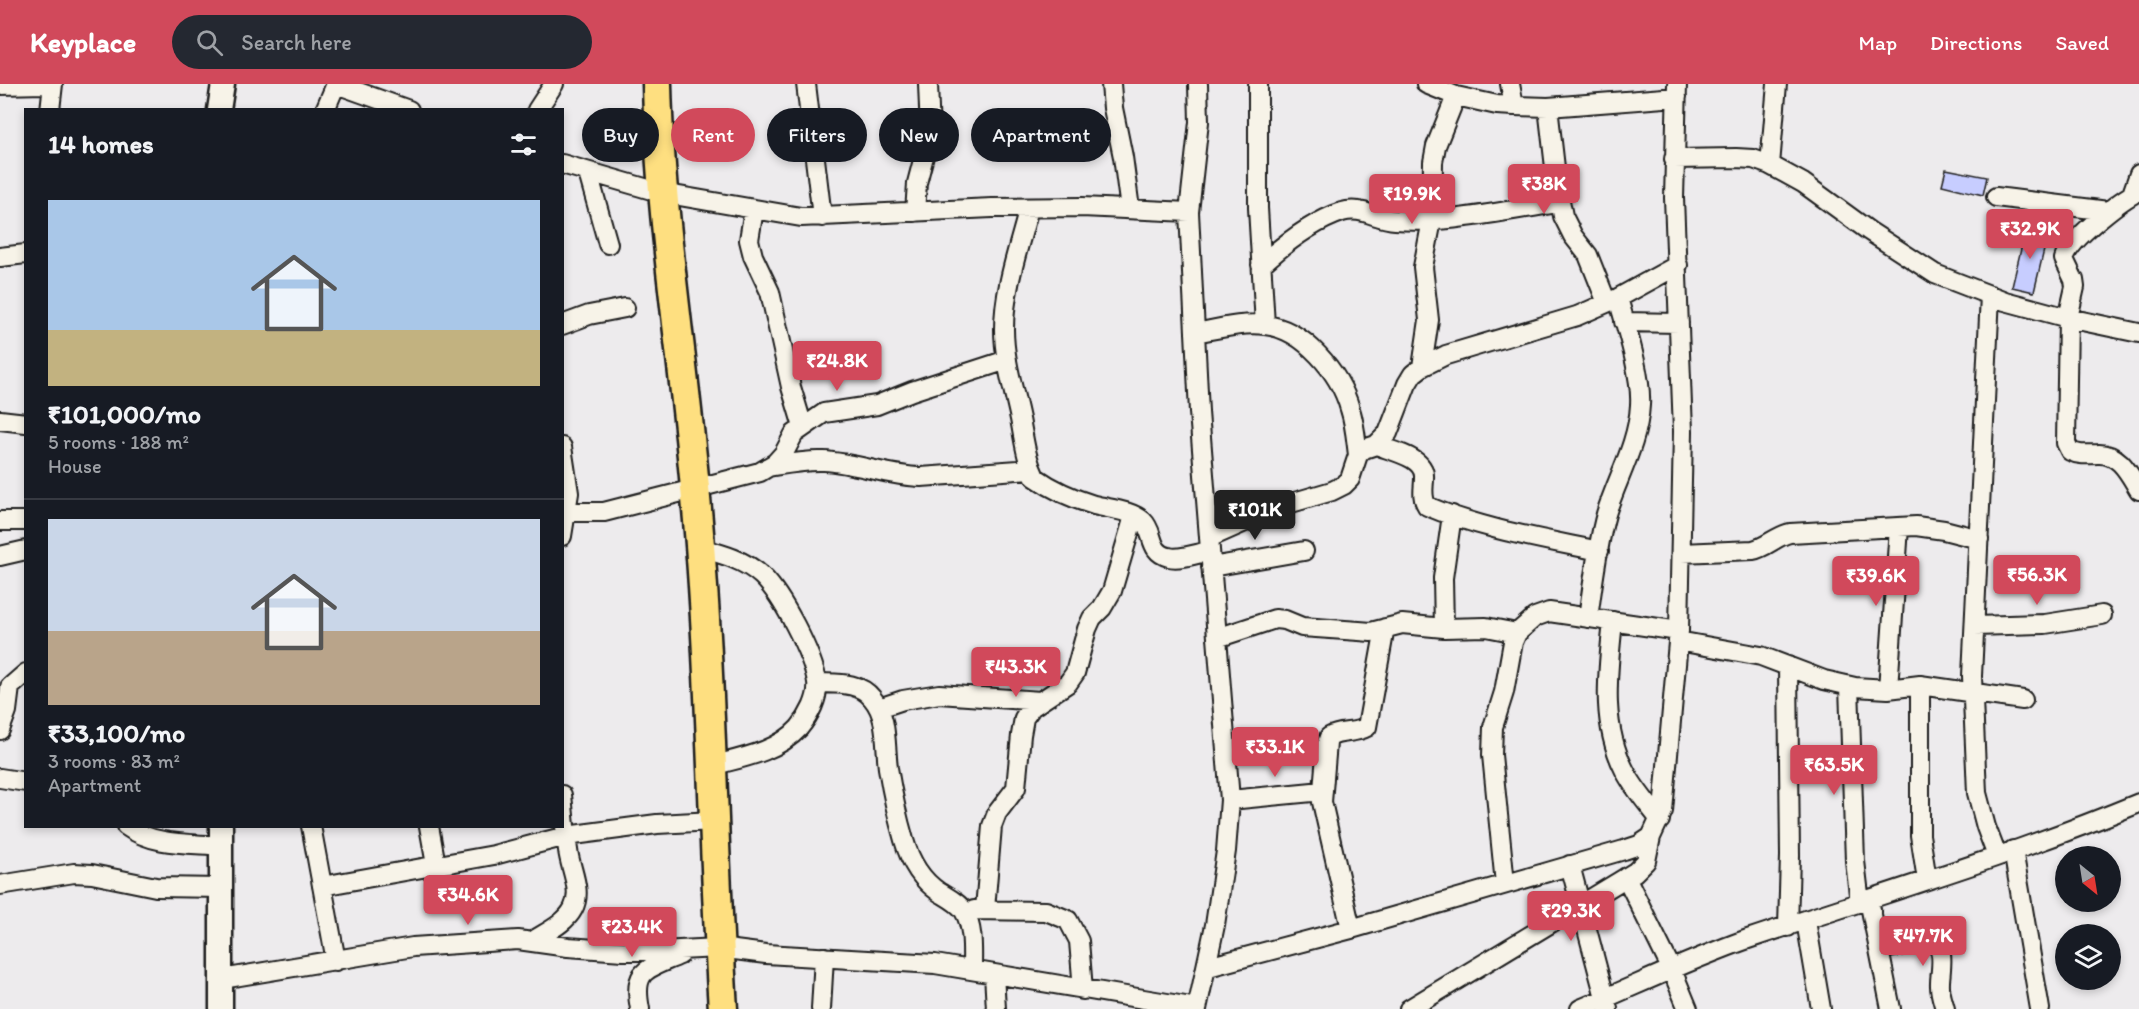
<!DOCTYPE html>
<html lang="en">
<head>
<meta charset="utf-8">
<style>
	body { margin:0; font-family:Itim,sans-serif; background:#242831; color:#f1f3f6; height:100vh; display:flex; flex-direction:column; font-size:22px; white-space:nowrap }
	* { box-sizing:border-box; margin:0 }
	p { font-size:20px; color:#9ea1a6 }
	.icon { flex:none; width:33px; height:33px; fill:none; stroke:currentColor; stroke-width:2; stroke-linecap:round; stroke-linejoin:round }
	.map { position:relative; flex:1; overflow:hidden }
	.side { position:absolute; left:24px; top:24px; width:540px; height:720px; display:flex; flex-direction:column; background:#171b24; border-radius:0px; box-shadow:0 3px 9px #0003 }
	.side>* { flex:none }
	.banner { position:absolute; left:582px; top:24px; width:570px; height:54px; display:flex; gap:12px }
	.needle { width:39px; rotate:150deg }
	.fabs { position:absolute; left:2055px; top:762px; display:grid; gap:12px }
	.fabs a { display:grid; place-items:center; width:66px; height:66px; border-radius:50%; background:#171b24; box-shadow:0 3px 9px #0003; font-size:30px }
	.price { position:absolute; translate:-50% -51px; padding:0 14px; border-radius:6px; background:#d1495b; color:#fff; font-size:20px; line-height:39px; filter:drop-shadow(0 2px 3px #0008) }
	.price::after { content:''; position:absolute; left:50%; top:36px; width:18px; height:14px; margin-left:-9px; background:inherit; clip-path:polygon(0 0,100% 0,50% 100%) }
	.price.current { background:#222; color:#fff }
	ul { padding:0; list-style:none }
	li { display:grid; align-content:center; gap:12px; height:318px; padding:0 24px }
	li+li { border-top:2px solid #363941 }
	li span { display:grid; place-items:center; height:186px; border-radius:0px; color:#555 }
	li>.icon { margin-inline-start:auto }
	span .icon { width:108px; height:108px; fill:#fffc; stroke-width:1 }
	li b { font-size:26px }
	h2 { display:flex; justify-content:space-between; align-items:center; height:72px; padding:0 24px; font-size:26px }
	.tag { padding:0 21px; border-radius:27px; background:#171b24; box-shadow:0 3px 9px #0003; font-size:21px; line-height:54px }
	.tag.current { background:#d1495b; color:#fff }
	header { display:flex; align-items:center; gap:36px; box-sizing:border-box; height:84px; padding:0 30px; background:#d1495b; color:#fff }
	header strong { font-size:28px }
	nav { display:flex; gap:33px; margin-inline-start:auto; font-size:21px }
	.search { width:420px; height:54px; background:#242831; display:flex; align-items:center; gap:15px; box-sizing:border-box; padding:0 21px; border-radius:33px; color:#9ea1a6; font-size:22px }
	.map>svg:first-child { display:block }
	.building { fill:#c7cdff; stroke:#1c1c1c; stroke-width:1.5 }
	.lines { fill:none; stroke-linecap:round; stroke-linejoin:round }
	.minor-casing { stroke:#1c1c1c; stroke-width:22 }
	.tertiary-casing { stroke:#1c1c1c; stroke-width:27 }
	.primary-casing { stroke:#1c1c1c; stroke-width:33 }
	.minor { stroke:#f7f3e8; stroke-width:18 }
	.tertiary { stroke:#f7f3e8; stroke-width:22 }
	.primary { stroke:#fedf80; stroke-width:28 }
</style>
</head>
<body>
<header>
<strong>Keyplace</strong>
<div class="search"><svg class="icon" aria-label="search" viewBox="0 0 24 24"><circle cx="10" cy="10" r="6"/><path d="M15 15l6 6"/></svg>Search here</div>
<nav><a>Map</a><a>Directions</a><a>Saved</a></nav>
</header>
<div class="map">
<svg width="2139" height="925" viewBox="0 0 2139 925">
	<rect width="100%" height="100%" fill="#edebed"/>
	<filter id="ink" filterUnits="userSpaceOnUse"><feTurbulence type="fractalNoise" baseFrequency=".0167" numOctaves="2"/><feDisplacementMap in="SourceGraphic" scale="12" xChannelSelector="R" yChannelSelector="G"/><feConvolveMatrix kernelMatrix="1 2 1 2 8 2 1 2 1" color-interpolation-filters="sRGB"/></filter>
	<g filter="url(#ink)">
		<path class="building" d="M1946,85L1987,93L1983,111L1942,101Z
			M2026,144L2048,149L2034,208L2012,203Z"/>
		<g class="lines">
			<defs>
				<path id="minor" d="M336,0L409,26
					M806,0L822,133
					M1111,0L1113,24L1123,73L1130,125
					M1258,0V124L1265,241
					M1426,0L1456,12L1497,21L1514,22L1548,23L1677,13
					M1510,0L1514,22
					M0,1L45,0
					M1548,23L1557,101L1563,132L1573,152L1588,171L1607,219
					M50,26L53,0
					M325,26L336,0
					M537,26L554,0
					M1674,75L1736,74L1753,75L1770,81L1803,99L1869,147L1935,190L2005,217L2068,234L2139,249
					M562,80L662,109L801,133L992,124L1082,123L1189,128
					M1770,81L1777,0
					M588,89L608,160
					M2139,107C2120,116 2069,156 2064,175L2074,196L2075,203L2068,234L2066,359L2070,367C2081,372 2087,370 2098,370C2120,369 2129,390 2139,406
					M2132,110L2139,90
					M1996,113L2108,127
					M1029,124C1019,163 1004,204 1004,245C1004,276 1014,306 1020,335C1024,355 1026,375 1035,393C1052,405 1074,415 1094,421C1109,425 1131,426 1143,437C1155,448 1148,468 1169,473C1180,476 1198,469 1210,467
					M754,125L749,156L753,172L770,208L791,303L803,343
					M915,128L917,99L930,49L928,0
					M0,173L26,170
					M1261,181C1284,160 1312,138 1342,128C1361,122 1376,135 1395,136C1449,140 1505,126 1559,119
					M1990,211L1972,592L1977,709L1986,743L1997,772
					M1624,238L1679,239
					M562,241L589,231L625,224
					M1195,249C1218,245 1242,238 1265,241C1304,245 1340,289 1350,325C1355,340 1356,356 1358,371
					M1422,283L1429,236L1423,183L1432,136L1433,78L1436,62L1456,12
					M0,336L26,339
					M1376,361C1391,367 1426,373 1424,394C1424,404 1421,413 1427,422C1481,445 1542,455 1599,467
					M562,363L569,409L562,452
					M768,383C786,380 805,376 824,377C857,379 888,392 921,393L1031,385
					M567,428H604L760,388L775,379L784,369L794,350L824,329L877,321L912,307L1007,276
					M0,437H26
					M1209,454L1281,422L1332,407L1344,401L1350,395L1358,371L1364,365L1376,361L1388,349L1407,300L1413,290L1422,283L1446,271L1577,232L1618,214L1678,181
					M700,464C722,470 745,476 762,492C782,511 813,571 817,598C819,614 809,632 799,644C777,668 741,674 711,682
					M1681,469L1753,466C1767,463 1776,452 1790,449L1916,442L1944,446L1979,455
					M0,472L26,466
					M1211,483L1304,467
					M1588,534C1593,499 1597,463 1606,430C1617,394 1638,360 1640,321C1642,292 1626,243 1618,214
					M1613,537C1608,588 1600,639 1625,687C1634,705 1648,720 1660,736
					M1975,542L2045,540L2102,531
					M1444,544L1443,494L1452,431
					M1217,554L1275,535L1285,536L1302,543L1359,547L1371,548L1402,540L1444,544L1486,543L1517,549
					M1678,557L1761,572L1824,596L1855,603L1888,605L1920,601L2023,616
					M1788,582L1790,772L1788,843
					M817,599C836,600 859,597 872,614C888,632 885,661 888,684C892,708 897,732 904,756C910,777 920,795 939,808C947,813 959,819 964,827C974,844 972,867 972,886
					M1920,601V751L1927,796
					M1849,602L1855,777L1860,819
					M1888,605L1899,443
					M879,624L903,616L939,610L1041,617
					M0,646L7,627L10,603L26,589
					M0,694L26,698
					M1230,716L1323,707
					M126,742C153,762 190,759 221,762
					M311,742L336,877
					M429,742L436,781
					M2013,766L2040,925
					M1570,781L1608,925
					M1626,793L1672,886L1688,925
					M1505,800L1492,671L1493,643L1504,608L1513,558L1517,549L1535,533L1549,528L1679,547
					M0,801L74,789L92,790L156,803L222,804
					M322,802L494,771L566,752L657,740L714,737
					M1869,816L1891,925
					M985,825L992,742L997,729L1016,704L1021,651L1024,634L1032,623L1068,599L1075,589L1087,545L1092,534L1102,524L1112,507L1134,432
					M974,826L1046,827L1068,836L1079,857L1083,906
					M1806,837L1821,925
					M1351,845L1322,718L1327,659L1329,653C1341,646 1355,650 1367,643L1385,544
					M533,857C546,848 565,840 573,825C583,807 570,785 568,766C565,748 564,729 562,711
					M1879,866C1893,864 1919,856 1931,859C1948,862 1939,890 1940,902C1940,910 1943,917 1945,925
					M1208,883L1351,845L1624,766L1639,761L1651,753L1663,727L1679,547L1683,347L1674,114L1677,0
					M994,890L996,925
					M222,895L413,863L518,856L568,863L623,867H659L719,864L766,870L935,880L1197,924
					M640,925C632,884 648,885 680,871
					M821,925L824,873
					M1197,925L1215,841L1226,767L1230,716L1199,328L1189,128L1199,38L1198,0
					M1409,925L1635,788L1646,777L1651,753
					M1580,925C1635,902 1691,875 1748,855C1879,811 2011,772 2139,719"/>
				<path id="tertiary" d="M219,26L223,0
					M221,742V925"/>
				<path id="primary" d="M657,0C660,135 683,269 695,404C712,577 712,751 723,925"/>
			</defs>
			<use href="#minor" class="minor-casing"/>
			<use href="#tertiary" class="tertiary-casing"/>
			<use href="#primary" class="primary-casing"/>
			<use href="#minor" class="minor"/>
			<use href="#tertiary" class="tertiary"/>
			<use href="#primary" class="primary"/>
		</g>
	</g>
</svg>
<div class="fabs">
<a><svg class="needle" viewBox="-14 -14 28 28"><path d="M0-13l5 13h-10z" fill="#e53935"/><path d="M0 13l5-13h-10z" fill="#9ea1a6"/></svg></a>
<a><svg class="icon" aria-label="layers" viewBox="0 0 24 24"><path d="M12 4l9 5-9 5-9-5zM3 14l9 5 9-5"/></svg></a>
</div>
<b class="price" style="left:1544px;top:131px">₹38K</b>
<b class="price" style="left:1412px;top:141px">₹19.9K</b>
<b class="price" style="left:2030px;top:176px">₹32.9K</b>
<b class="price" style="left:837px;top:308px">₹24.8K</b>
<b class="price current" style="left:1255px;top:457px">₹101K</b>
<b class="price" style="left:2037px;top:522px">₹56.3K</b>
<b class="price" style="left:1876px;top:523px">₹39.6K</b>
<b class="price" style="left:1016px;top:614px">₹43.3K</b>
<b class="price" style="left:1275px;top:694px">₹33.1K</b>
<b class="price" style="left:1834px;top:712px">₹63.5K</b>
<b class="price" style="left:468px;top:842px">₹34.6K</b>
<b class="price" style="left:1571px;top:858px">₹29.3K</b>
<b class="price" style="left:632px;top:874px">₹23.4K</b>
<b class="price" style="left:1923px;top:883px">₹47.7K</b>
<div class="banner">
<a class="tag">Buy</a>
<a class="tag current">Rent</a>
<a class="tag">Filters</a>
<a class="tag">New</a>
<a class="tag">Apartment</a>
</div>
<section class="side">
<h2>14 homes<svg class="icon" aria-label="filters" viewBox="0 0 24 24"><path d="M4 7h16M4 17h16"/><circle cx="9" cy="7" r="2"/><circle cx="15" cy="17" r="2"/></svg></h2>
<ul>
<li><span style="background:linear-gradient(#a9c7e8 70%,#c2b280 0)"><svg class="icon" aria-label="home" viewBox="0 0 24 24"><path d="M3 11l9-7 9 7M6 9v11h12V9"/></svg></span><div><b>₹101,000/mo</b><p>5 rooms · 188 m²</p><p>House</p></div></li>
<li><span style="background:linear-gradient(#c9d6e8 60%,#b9a48a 0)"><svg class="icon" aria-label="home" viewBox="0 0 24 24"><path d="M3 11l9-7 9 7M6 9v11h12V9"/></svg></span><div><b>₹33,100/mo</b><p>3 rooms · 83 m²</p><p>Apartment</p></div></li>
</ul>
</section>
</div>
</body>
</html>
